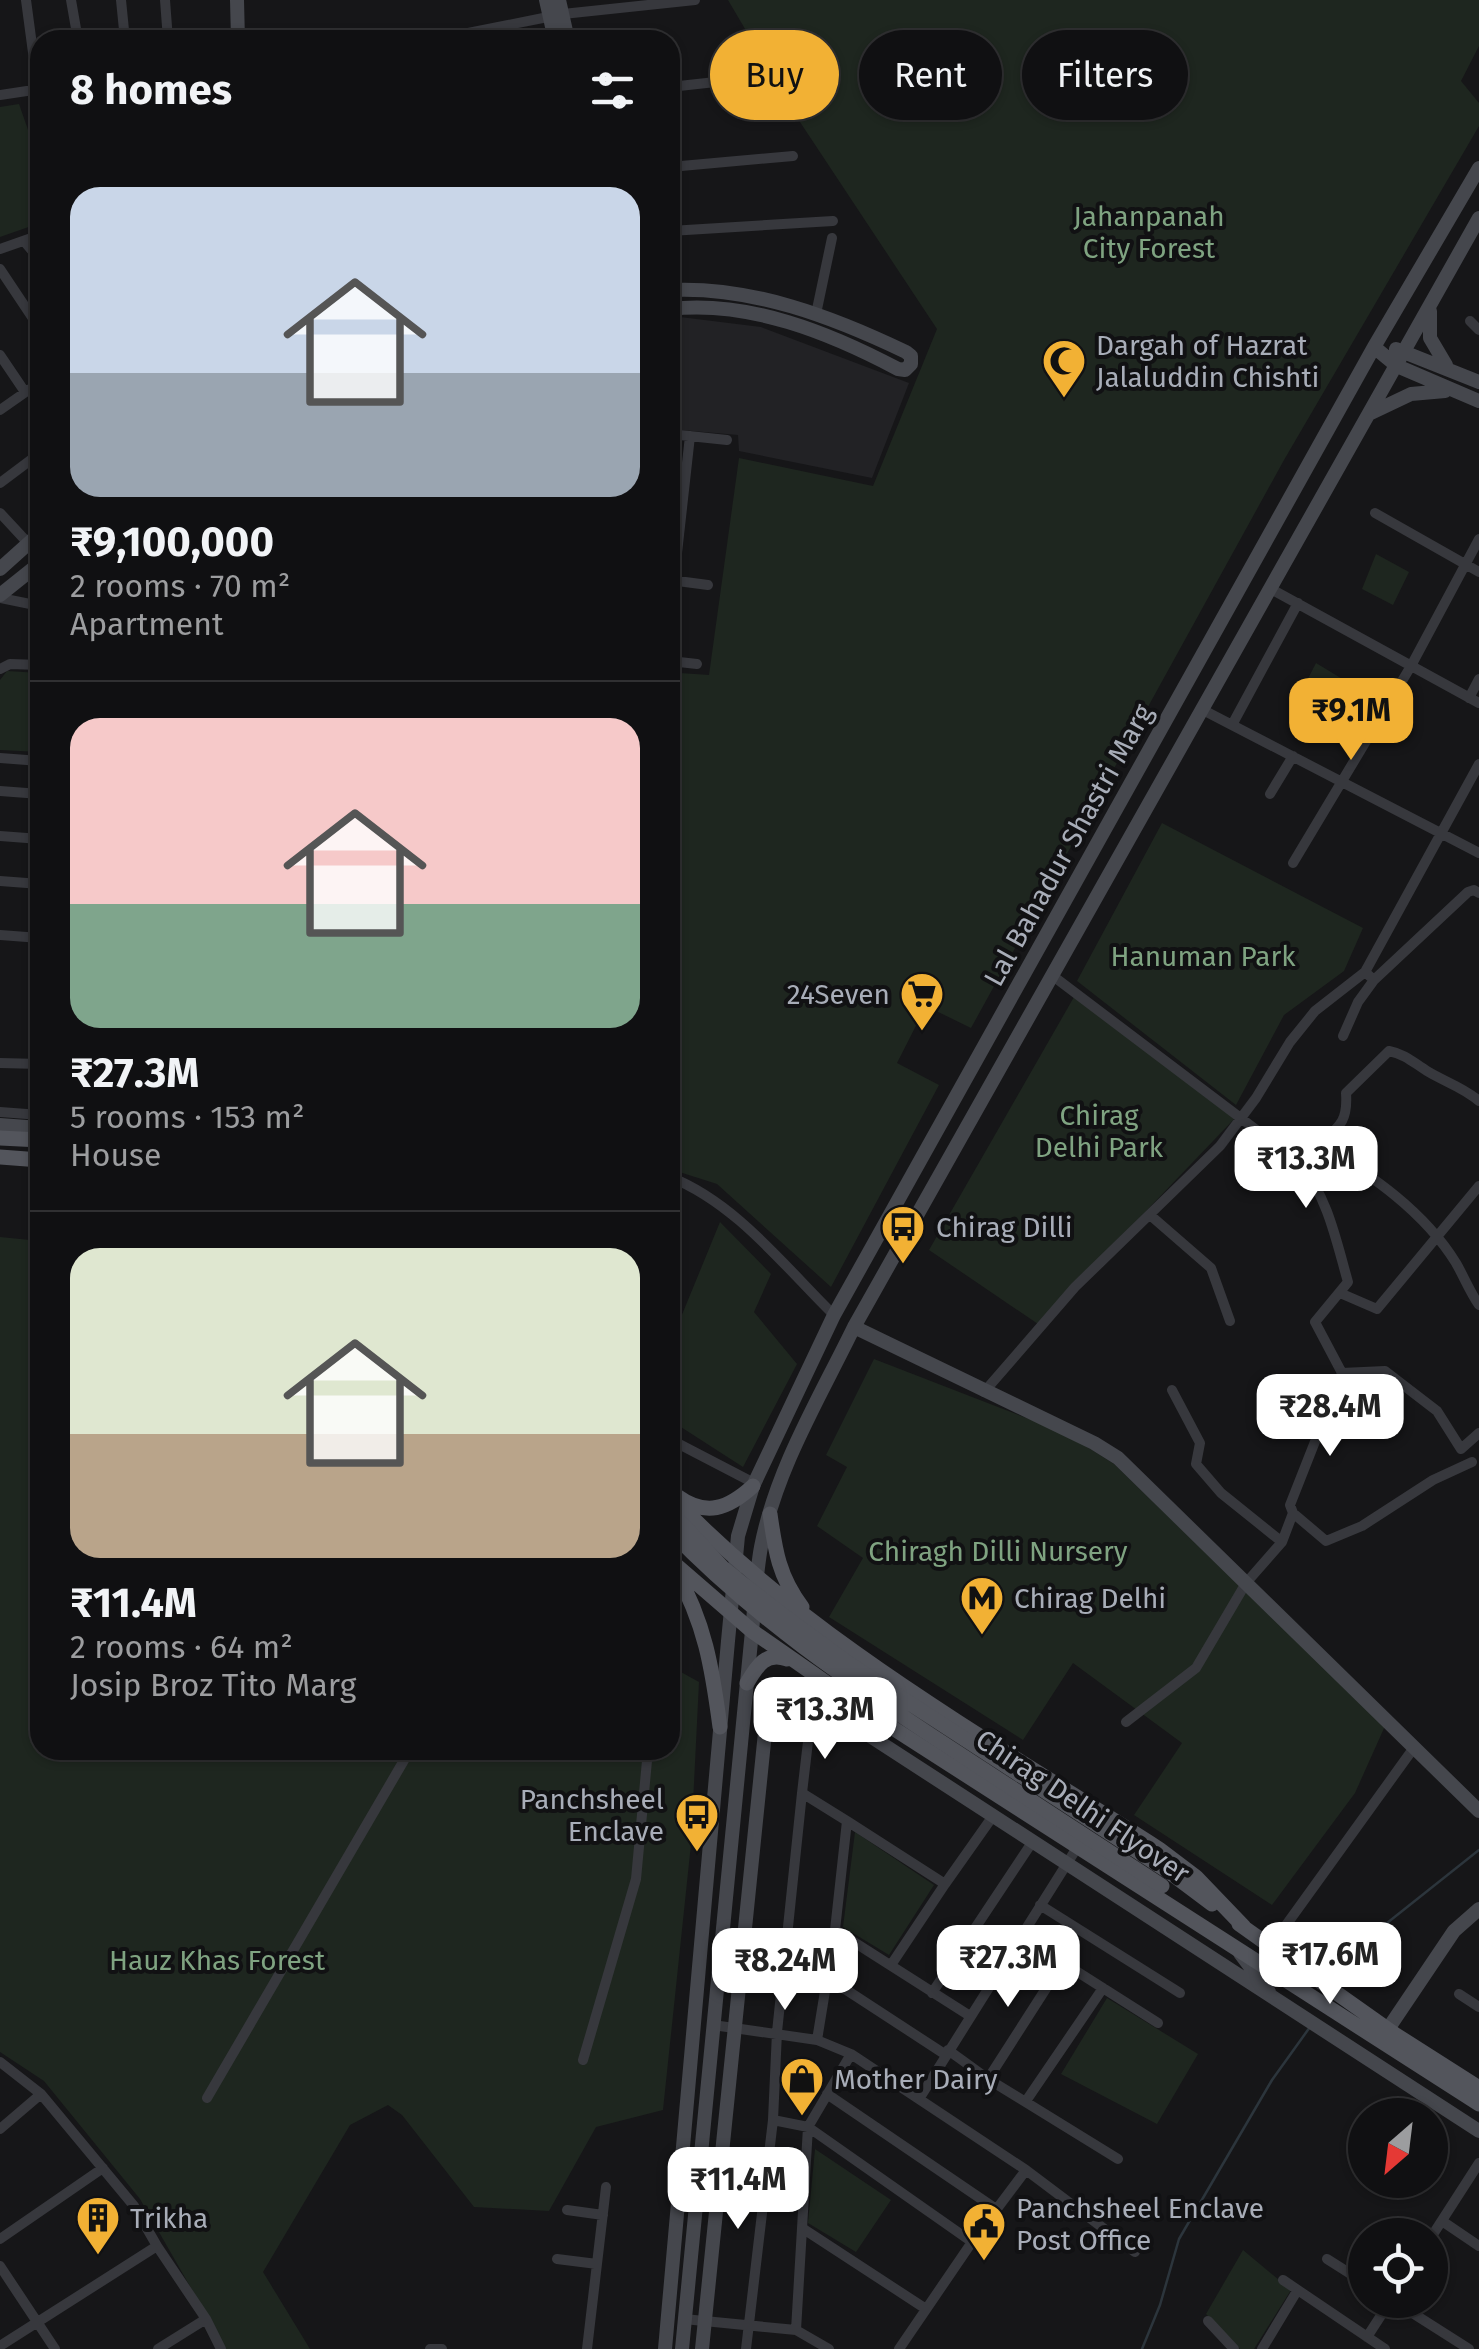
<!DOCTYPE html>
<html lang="en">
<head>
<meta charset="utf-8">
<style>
	body { margin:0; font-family:"Fira Sans",sans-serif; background:#1e1e20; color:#f1f3f6; height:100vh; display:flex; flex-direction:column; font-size:38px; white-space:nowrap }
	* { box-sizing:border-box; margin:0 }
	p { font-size:32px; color:#9c9d9f }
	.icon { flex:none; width:55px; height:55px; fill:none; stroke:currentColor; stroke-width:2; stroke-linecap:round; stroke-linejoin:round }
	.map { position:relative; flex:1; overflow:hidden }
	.panel { position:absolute; left:30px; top:30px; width:650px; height:1730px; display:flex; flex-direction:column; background:#101012; border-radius:30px; box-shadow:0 2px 8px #0004,0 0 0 2px #303032 }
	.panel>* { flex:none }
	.guide { position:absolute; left:710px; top:30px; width:618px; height:90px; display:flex; gap:20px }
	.needle { width:65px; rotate:208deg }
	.controls { position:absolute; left:1348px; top:2098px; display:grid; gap:20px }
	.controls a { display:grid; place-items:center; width:100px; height:100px; border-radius:50%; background:#101012; box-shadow:0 2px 8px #0004,0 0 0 2px #303032; font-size:50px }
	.price { position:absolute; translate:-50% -85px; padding:0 22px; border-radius:20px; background:#fff; color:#222; font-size:32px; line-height:65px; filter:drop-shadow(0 2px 5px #0008) }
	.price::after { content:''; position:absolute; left:50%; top:60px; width:30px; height:22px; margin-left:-15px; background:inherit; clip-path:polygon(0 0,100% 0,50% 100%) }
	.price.current { background:#f2b134; color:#111 }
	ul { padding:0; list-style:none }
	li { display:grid; align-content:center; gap:20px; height:530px; padding:0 40px }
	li+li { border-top:2px solid #303032 }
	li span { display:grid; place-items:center; height:310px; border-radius:30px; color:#555 }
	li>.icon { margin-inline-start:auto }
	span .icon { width:180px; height:180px; fill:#fffc; stroke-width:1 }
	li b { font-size:42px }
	h2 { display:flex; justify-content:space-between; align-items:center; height:120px; padding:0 40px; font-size:42px }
	.pill { padding:0 35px; border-radius:45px; background:#101012; box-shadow:0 2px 8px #0004,0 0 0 2px #303032; font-size:35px; line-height:90px }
	.pill.current { background:#f2b134; color:#111 }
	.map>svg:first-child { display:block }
	.built { fill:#222225 }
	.green { fill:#1e261f }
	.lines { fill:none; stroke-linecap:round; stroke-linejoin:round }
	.stream { stroke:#2c353c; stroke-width:2.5 }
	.street { stroke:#37383d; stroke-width:10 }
	.secondary { stroke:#45474d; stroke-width:14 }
	.primary { stroke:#53555c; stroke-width:15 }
	.primary-bridge { stroke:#53555c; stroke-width:15 }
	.labels { text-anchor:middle; stroke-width:8; stroke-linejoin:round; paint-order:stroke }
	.park-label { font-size:28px; fill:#7fa381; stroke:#111113 }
	.poi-label { font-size:28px; fill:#a8adb8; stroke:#111113; text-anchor:start }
	.street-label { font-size:28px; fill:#a8adb8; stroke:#111113 }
</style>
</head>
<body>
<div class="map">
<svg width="1479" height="2349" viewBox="0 0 1479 2349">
	<rect width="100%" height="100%" fill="#161618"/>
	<path class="built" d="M680,317L761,327L909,383L872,478L739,451L738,435L670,429V318Z"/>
	<path class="green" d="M728,0H1479V46L1461,81L1479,103V126L1284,460L971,1028L926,1006L897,1063L939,1085L831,1287L717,1184L670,1169V756L680,673L709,675L739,458L873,486L937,329L798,119Z
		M19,104L40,164V223L0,237V107Z
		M1376,554L1409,572L1393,605L1362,589Z
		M1316,663L1349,683L1321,731L1289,716Z
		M7,671L40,673V752L0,750V680Z
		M1162,823L1363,928L1344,971L1284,1015L1236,1105L1077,981Z
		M1074,997L1236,1117L1038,1324L929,1250Z
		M720,1222L771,1274L754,1312L797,1364L743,1467L670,1420V1344Z
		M0,1237L40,1241V1750H670V1666L699,1682L691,1844L663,2110L596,2127L549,2211L474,2207L402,2115L388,2105L350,2125L263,2272L310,2349H226L140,2199L44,2081L0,2052Z
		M874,1359L1065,1433L1114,1464L1385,1726L1355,1793L1272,1905L1134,1815L1182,1743L1073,1663L1023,1740L829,1617L863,1558L817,1526L847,1467L826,1455Z
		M855,1832L934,1885L889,1955L843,1927Z
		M1107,1998L1198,2054L1157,2124L1061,2074Z
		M815,2149L891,2200L856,2252L808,2223Z
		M1243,2250L1291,2290L1254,2349H1240L1206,2314Z"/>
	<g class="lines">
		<path class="stream" d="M1338,1988L1382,1927L1479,1850
			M1142,2349L1160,2305L1179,2239L1272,2080L1310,2027"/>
		<path class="street" d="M26,0L38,90
			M71,0L78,40
			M121,0L125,40
			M165,0L168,40
			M433,40L563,14L695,0
			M670,87L761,77
			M0,95L40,89
			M670,167L793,156
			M670,231L833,221
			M24,241L40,260
			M0,249L40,235
			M0,269L40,329
			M816,314L832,238
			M1470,321L1479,330
			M0,355L25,392
			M0,410L40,382
			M670,434L727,440
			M0,483L40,453
			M0,513L40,556
			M1375,513L1479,572
			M670,580L708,585
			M674,580L690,436
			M1271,589L1479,703
			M0,598L40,606
			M670,661L697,664
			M0,669L10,664L40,665
			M1469,698L1479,679
			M1203,710L1479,853
			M1232,725L1298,603
			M0,758L40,761
			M0,791L40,794
			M1270,794L1293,756
			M0,836L40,839
			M1293,863L1411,666L1479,539
			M0,881L40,884
			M0,935L40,938
			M1365,972L1374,980L1468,892L1474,890L1479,893
			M1053,976L1300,1163C1328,1198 1336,1240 1348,1282L1315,1322L1342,1373L1290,1505L1293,1513L1282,1542L1246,1583L1196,1668L1126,1722
			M1343,1036L1358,1002L1374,980
			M0,1063L40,1064
			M0,1112L40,1115
			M1320,1144C1340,1126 1348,1121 1346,1093L1389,1051C1405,1054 1414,1063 1427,1071C1445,1082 1463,1087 1479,1101
			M1300,1163L1320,1144C1371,1175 1424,1211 1456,1263C1464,1277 1470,1292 1479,1305
			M670,1177C736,1203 784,1266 834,1315
			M1150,1215L1211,1268L1230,1321
			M1340,1293L1377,1309L1479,1186
			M670,1311L674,1315
			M1342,1373L1385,1371L1437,1411L1461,1449L1479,1433
			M1172,1390L1200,1443L1196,1464L1221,1493L1282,1542
			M984,1392L1075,1287L1220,1146L1256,1098L1290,1042L1315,1011L1365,972L1479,764
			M677,1443L754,1483
			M1293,1513L1326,1541L1362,1526L1433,1480L1472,1462
			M813,1699L802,1793L847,1821
			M802,1793L777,2032L773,2120L808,2127L972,2242L1026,2170
			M1040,1905L1180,1993
			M835,1930L847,1821L945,1884L993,1816
			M1021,1936L1158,2023
			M1271,1946L1413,1749
			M891,1965L945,1884
			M828,1978L946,2055
			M932,1993L1033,1841
			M1459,1994L1479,2007
			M713,2025L817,2040L851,2054L1026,2170L1135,2252
			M817,2040L835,1930L970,2016
			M948,2050L988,2079L1118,2159
			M583,2060L636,1879L648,1750
			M0,2062L41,2094L134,2206L157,2246L206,2319L221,2349
			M988,2079L1063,1962
			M827,2094L996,2209
			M207,2098L410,1750
			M919,2099L1078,1846
			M1026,2101L1103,1988
			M0,2129L41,2094
			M567,2210L603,2215
			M1442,2221L1479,2246
			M802,2228L926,2309
			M0,2239L103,2168
			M1430,2239L1479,2163
			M557,2259L597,2264
			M1327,2259L1365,2283
			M0,2266L55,2349
			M1283,2280L1385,2349
			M1392,2300L1469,2349
			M684,2319L796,2330L808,2127L851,2054
			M1208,2321L1234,2349
			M796,2330L829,2349
			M1367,2337L1391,2300
			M0,2346L157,2246
			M158,2349L206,2319
			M430,2349H442
			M587,2349L606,2187
			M746,2349L773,2120
			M899,2349L972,2242
			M1262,2349L1297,2291"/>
		<path class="secondary" d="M237,0L238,40
			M546,0L555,40
			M559,0L568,40
			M670,290C752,286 833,317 906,352L911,356V364L905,370L898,369C830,333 749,300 670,309
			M1430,311V338L1446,365
			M1374,347L1397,366L1479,401
			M1396,349L1479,382
			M1371,413L1411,394L1445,391
			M0,569L40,533
			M0,595L40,563
			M0,1125L40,1128
			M854,1327L1094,1443L1118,1458L1479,1811
			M1240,1953L1269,1992
			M1388,2029L1454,1931L1479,1909
			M665,2349L728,1641L738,1536L753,1486L834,1315L1374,347L1479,168
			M682,2349L752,1631C755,1603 756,1574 761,1547C776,1469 820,1397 854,1327L1479,218
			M702,2349L767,1713L778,1696L794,1694L813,1699L1479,2131"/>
		<path class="primary" d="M0,1138L40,1140
			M0,1157L40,1160
			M670,1495C810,1642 990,1740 1159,1849L1196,1877L1244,1927
			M677,1496C706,1517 728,1509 753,1486
			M770,1514C775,1550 779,1577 802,1607
			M670,1560L752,1631L871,1714L1479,2104
			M675,1570C705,1623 712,1667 720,1727
			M747,1683C757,1666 766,1651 787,1659
			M1172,1874L1212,1904
			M1239,1924L1396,2035L1479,2088"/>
		<path class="primary-bridge" d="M670,1511L724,1569L780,1613L848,1663L1172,1874
			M670,1530C753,1617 851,1683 952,1749C1022,1795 1092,1840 1162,1886"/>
	</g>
	<defs>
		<symbol id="mosque-pin" viewBox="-11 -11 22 30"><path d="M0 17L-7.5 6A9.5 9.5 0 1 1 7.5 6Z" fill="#f2b134" stroke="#111113"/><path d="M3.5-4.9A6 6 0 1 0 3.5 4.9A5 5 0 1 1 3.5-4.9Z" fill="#111"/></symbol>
		<symbol id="supermarket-pin" viewBox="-11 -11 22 30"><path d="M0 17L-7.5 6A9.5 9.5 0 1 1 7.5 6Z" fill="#f2b134" stroke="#111113"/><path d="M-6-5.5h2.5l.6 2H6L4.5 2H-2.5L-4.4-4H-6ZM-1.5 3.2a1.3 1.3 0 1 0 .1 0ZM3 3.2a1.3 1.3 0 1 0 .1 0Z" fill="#111"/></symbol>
		<symbol id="bus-pin" viewBox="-11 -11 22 30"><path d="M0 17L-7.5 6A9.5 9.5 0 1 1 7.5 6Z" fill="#f2b134" stroke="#111113"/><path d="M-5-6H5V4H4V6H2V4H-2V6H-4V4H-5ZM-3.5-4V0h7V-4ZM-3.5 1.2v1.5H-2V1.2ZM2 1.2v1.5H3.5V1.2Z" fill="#111"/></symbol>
		<symbol id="metro-pin" viewBox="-11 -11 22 30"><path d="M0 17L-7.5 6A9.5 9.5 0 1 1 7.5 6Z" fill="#f2b134" stroke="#111113"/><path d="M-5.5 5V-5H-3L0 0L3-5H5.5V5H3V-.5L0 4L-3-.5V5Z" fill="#111"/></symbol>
		<symbol id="shop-pin" viewBox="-11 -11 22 30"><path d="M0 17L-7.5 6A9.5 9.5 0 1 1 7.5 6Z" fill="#f2b134" stroke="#111113"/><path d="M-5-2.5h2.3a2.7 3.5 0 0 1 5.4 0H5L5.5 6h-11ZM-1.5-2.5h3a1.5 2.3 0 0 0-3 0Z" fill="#111"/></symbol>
		<symbol id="building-pin" viewBox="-11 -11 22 30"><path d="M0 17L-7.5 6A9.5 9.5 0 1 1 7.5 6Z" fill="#f2b134" stroke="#111113"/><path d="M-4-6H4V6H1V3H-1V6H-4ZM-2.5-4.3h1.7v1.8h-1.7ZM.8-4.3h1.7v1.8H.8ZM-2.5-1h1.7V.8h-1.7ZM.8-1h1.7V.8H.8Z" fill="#111"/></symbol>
		<symbol id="civic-pin" viewBox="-11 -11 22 30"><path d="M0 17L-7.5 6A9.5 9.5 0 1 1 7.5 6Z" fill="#f2b134" stroke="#111113"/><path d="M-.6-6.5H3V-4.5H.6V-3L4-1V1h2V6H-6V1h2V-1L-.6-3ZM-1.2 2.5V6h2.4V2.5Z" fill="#111"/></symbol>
	</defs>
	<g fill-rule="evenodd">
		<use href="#mosque-pin" x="1039" y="336" width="50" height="68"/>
		<use href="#supermarket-pin" x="897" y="969" width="50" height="68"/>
		<use href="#bus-pin" x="878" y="1202" width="50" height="68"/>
		<use href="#metro-pin" x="957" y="1573" width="50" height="68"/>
		<use href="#bus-pin" x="672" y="1790" width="50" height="68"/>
		<use href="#shop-pin" x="777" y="2054" width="50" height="68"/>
		<use href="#building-pin" x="73" y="2193" width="50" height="68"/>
		<use href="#civic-pin" x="959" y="2199" width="50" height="68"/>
	</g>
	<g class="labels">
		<g class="park-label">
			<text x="1149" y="226">Jahanpanah<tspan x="1149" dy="32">City Forest</tspan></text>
			<text x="1203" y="966">Hanuman Park</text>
			<text x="1099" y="1125">Chirag<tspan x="1099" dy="32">Delhi Park</tspan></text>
			<text x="998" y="1561">Chiragh Dilli Nursery</text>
			<text x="217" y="1970">Hauz Khas Forest</text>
		</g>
		<g class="poi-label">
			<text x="1096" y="355">Dargah of Hazrat<tspan x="1096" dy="32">Jalaluddin Chishti</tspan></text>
			<text x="890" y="1004" text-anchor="end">24Seven</text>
			<text x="936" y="1237">Chirag Dilli</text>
			<text x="1014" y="1608">Chirag Delhi</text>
			<text x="664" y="1809" text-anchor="end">Panchsheel<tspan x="664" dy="32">Enclave</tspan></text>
			<text x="834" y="2089">Mother Dairy</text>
			<text x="1016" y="2218">Panchsheel Enclave<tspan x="1016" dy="32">Post Office</tspan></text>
			<text x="130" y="2228">Trikha</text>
		</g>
		<g class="street-label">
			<text transform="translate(1068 845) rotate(-61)" y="10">Lal Bahadur Shastri Marg</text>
			<text transform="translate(1083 1806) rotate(34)" y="10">Chirag Delhi Flyover</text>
		</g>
	</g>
</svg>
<div class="controls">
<a><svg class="needle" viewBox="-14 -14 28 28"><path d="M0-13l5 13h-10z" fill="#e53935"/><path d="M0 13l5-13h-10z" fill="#9c9d9f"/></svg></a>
<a><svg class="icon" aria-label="locate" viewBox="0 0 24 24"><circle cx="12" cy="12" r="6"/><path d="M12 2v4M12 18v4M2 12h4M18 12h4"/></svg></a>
</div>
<b class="price current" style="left:1351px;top:763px">₹9.1M</b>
<b class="price" style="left:1306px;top:1211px">₹13.3M</b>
<b class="price" style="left:1330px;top:1459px">₹28.4M</b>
<b class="price" style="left:825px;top:1762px">₹13.3M</b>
<b class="price" style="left:1330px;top:2007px">₹17.6M</b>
<b class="price" style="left:1008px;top:2010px">₹27.3M</b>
<b class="price" style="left:785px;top:2013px">₹8.24M</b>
<b class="price" style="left:738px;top:2232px">₹11.4M</b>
<div class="guide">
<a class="pill current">Buy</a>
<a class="pill">Rent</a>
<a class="pill">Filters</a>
</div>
<section class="panel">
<h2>8 homes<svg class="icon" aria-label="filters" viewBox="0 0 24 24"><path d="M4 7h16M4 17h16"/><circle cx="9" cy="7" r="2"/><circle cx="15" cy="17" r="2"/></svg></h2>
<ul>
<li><span style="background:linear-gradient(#c9d6e8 60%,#9aa5b1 0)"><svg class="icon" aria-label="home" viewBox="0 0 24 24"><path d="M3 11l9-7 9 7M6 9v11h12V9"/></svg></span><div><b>₹9,100,000</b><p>2 rooms · 70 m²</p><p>Apartment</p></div></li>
<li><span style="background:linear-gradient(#f6c9c9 60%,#7fa58c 0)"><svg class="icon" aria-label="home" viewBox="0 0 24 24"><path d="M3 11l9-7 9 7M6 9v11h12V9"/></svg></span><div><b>₹27.3M</b><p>5 rooms · 153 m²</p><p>House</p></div></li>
<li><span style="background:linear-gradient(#dfe7d0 60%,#b9a48a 0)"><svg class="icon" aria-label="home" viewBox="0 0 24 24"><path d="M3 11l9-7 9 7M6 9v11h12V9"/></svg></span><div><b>₹11.4M</b><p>2 rooms · 64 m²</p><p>Josip Broz Tito Marg</p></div></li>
</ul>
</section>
</div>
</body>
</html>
